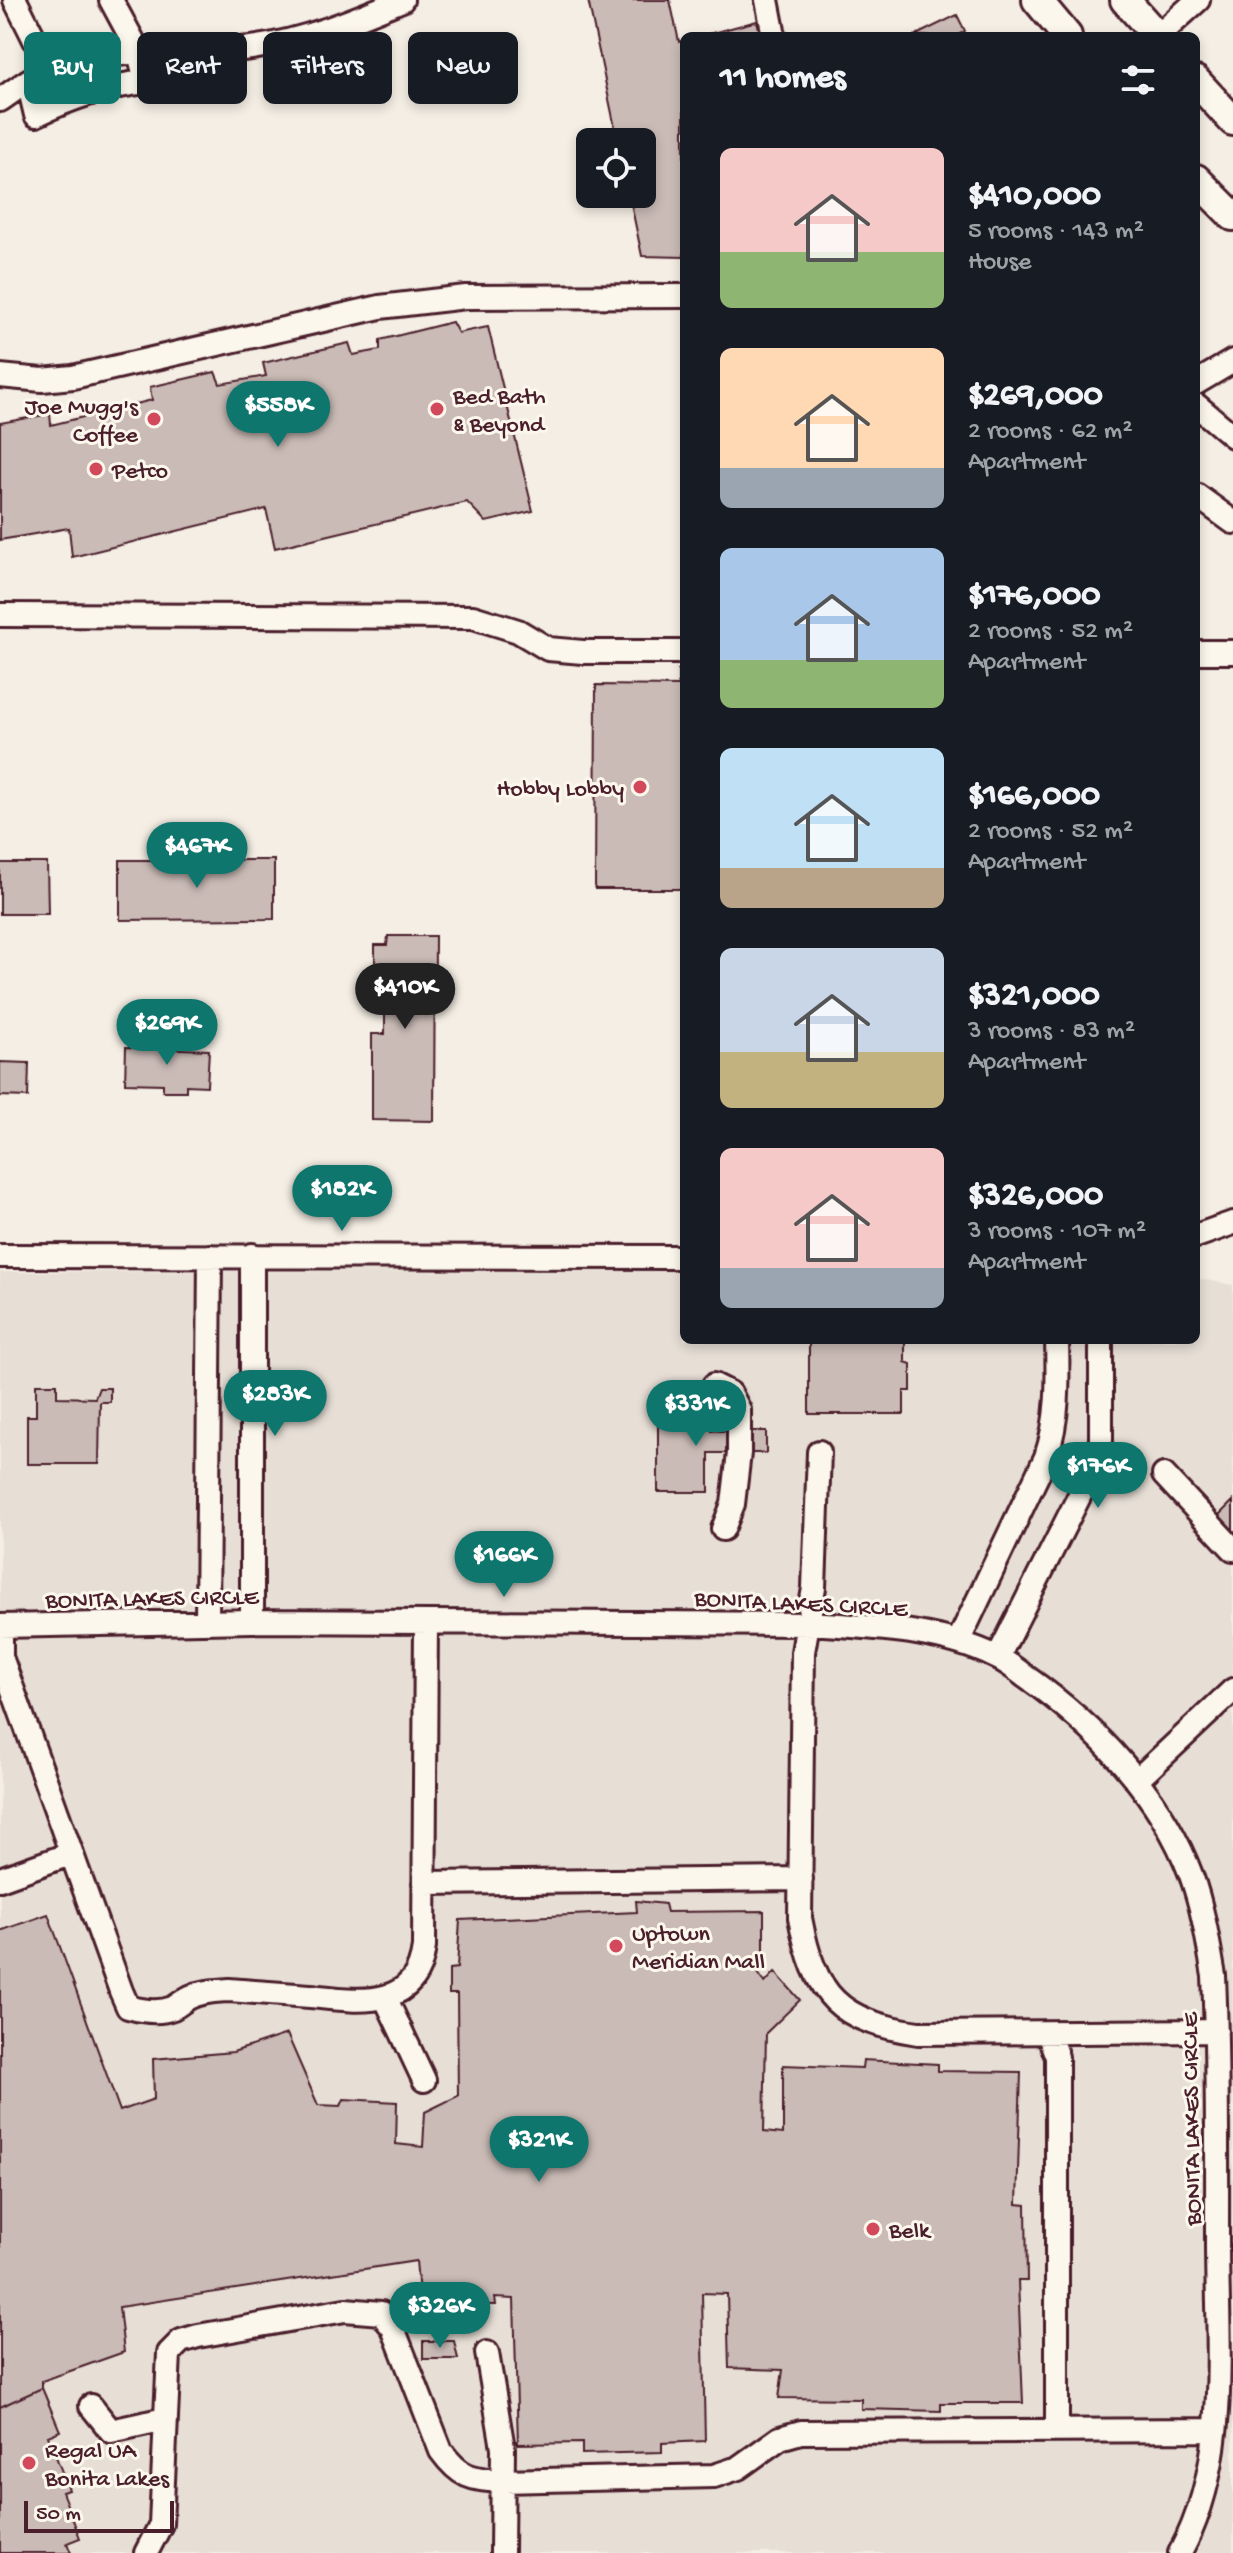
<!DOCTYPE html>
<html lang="en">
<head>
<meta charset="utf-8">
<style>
	body { margin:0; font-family:"Gochi Hand",sans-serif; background:#242831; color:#f1f3f6; height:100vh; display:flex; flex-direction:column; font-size:30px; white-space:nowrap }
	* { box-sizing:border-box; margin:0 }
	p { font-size:26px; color:#9ea1a6 }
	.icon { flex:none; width:44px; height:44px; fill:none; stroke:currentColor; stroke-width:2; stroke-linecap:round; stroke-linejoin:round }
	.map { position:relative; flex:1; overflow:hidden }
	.side { position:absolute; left:680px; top:32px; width:520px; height:1312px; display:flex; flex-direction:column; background:#171b24; border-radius:12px; box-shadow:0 4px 12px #0003 }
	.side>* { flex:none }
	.guide { position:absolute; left:24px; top:32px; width:536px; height:72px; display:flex; gap:16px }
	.tools { position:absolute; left:576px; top:128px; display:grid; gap:16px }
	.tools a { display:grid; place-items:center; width:80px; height:80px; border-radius:12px; background:#171b24; box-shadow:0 4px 12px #0003; font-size:40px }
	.scale { position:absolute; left:24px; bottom:20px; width:150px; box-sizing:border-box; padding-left:8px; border:4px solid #4a1f2b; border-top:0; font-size:22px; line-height:28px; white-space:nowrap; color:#4a1f2b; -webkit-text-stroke:6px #fbf7ec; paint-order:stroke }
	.price { position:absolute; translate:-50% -68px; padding:0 18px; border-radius:28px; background:#0f766e; color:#fff; font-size:26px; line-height:52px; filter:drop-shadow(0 2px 4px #0008) }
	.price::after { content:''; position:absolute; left:50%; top:48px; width:24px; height:18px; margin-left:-12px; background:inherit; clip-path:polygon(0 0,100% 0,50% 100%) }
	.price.active { background:#222; color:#fff }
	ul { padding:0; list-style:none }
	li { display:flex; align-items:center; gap:24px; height:200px; padding:0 40px }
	li span { display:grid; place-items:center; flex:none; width:224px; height:160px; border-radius:12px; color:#555 }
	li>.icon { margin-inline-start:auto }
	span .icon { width:96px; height:96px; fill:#fffc; stroke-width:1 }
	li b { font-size:34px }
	h2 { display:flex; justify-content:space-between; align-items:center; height:96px; padding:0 40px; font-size:34px }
	.pill { padding:0 28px; border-radius:12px; background:#171b24; box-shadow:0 4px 12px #0003; font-size:28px; line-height:72px }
	.pill.active { background:#0f766e; color:#fff }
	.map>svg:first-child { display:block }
	.built { fill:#e7dfd6 }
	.building { fill:#cabbb6; stroke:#4a1f2b; stroke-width:2 }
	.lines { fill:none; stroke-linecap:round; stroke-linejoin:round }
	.minor-casing { stroke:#4a1f2b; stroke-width:28 }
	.major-casing { stroke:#4a1f2b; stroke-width:34 }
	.minor { stroke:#fbf7ec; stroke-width:22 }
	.major { stroke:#fbf7ec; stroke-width:28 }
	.poi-dot { fill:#d1495b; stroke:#fbf7ec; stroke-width:3 }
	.labels { text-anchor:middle; stroke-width:6; stroke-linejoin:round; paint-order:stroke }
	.poi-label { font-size:24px; fill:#4a1f2b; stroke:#fbf7ec; text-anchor:start }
	.street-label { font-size:24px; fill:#4a1f2b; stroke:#fbf7ec }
</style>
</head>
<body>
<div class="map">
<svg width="1233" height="2553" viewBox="0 0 1233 2553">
	<rect width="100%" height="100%" fill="#f4eee4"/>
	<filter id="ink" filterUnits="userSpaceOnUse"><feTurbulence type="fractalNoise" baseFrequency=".0125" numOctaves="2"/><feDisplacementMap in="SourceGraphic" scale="16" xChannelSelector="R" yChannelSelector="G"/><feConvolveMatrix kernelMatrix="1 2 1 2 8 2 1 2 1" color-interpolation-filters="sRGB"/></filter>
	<g filter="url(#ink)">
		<path class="built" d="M684,1271V1340H1196V1278L1233,1285V2553H0V1272Z"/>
		<path class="building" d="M588,0H670L679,42L684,40V257L642,256L629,194H642V142H618Z
			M957,15L965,31L956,36H914Z
			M757,21L761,36H701Z
			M452,322L458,333L488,327L533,511L486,522L467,502L275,548L266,509L72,557L69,528L0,540V423L50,414L51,425L152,400L150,387L215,372L220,384L266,376L263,363L349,343L353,355L380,350V340Z
			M678,670H684V889H595L596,685L678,686Z
			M120,860H274V919L120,920Z
			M0,863H47L48,914H0Z
			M388,936H435L434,1121L372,1120V1034H385V987H375V945H387Z
			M126,1047L209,1050L207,1086L186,1085V1091H163V1084L125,1083Z
			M0,1062L29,1063L28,1097L0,1096Z
			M809,1340H905V1362L911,1364V1391H904V1414H809Z
			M36,1384H57V1397L95,1398L99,1388H110V1402H100L99,1464H27V1416H36Z
			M658,1408H712V1431H766V1453H709V1492H658Z
			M1233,1501V1533L1217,1517Z
			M636,1901L665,1904L667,1912L764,1911V1966L756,1970L765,1983L775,1972L800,2000L766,2033L764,2132L783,2134V2065L862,2068L863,2060L938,2064V2071L1021,2072L1017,2204L1026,2205L1027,2281H1018L1023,2403H941V2411L861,2409V2399L779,2398L783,2370L729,2368L727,2294L702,2293L705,2441L662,2443V2452L582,2454V2443L518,2444L514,2299L495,2298L496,2305L420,2304L416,2261L119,2307L124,2352L42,2381V2388L0,2407V1931L48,1914L120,2111L154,2099L153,2059L233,2052L287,2034L318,2105L341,2106L344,2099L397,2102L396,2144L423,2147L425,2112L458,2096L457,1994H449V1969L457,1968L460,1920L637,1912Z
			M423,2341H454L458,2359H423Z
			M42,2388L60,2431L48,2436L69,2490L62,2492L80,2538L67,2543L71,2553H0V2407Z"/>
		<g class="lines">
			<defs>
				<path id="minor" d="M15,0L37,44L46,71
					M767,0L774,36
					M1158,36L1198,0
					M28,81L36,115C72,97 106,86 146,82L139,52L111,0
					M0,100C15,90 30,78 46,71C112,43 183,56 251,48C304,41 354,20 402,0
					M0,376L42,380L73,377L380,307L466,297L684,296
					M1196,383L1233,361
					M1196,405L1233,436
					M1196,495L1233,522
					M0,615L473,617L518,631L548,649L583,652H684
					M1196,652H1233
					M1196,1236L1233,1223
					M252,1255V1621
					M0,1256L684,1257
					M714,1385L730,1393L739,1410V1453L733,1504L723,1529
					M819,1452L814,1588L803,1652L800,1918C815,1997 839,2021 918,2033L1216,2031
					M1164,1475L1233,1549
					M207,1622L210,1256
					M0,1626L252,1621L824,1624C882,1628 943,1631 996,1657C1007,1662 1017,1670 1026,1677C1096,1726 1161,1795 1191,1875C1203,1908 1208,1942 1214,1976C1218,2065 1217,2154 1217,2243C1217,2345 1231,2460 1180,2553
					M1,1626V1657L121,1991L128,2007C142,2011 158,2014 173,2008C179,2005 184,2000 190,1997C203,1991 216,1991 229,1990C256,1992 283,1994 310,1996C359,2001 416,2011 424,1947L426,1622
					M958,1642L1046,1457C1059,1418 1058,1381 1057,1340
					M998,1657L1091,1473L1101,1440V1340
					M1137,1780L1233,1690
					M0,1879L70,1854
					M424,1883L801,1879
					M385,1997L424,2080
					M1048,2033L1057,2057V2430
					M487,2353L503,2448L502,2553
					M91,2406L111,2431L165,2419
					M146,2553L161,2524L169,2353L181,2341L198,2336L345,2310L381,2313L393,2328L441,2451C460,2477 470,2479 501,2481L714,2476L738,2468L780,2438L801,2432L1215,2430"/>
				<path id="major" d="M1037,0L1067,36
					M1125,0L1157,36
					M1196,81L1233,121
					M1196,179L1233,216"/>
			</defs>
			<use href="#minor" class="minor-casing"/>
			<use href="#major" class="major-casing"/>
			<use href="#minor" class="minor"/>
			<use href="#major" class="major"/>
		</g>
	</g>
	<g class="poi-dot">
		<circle cx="437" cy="409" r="8"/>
		<circle cx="154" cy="419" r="8"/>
		<circle cx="96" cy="469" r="8"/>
		<circle cx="640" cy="787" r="8"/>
		<circle cx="616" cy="1946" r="8"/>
		<circle cx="873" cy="2229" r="8"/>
		<circle cx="29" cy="2463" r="8"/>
	</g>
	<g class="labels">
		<g class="poi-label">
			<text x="453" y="403">Bed Bath<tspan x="453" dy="28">&amp; Beyond</tspan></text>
			<text x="138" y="413" text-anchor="end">Joe Mugg's<tspan x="138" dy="28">Coffee</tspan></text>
			<text x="112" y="477">Petco</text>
			<text x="624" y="795" text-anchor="end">Hobby Lobby</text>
			<text x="632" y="1940">Uptown<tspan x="632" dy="28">Meridian Mall</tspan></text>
			<text x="889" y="2237">Belk</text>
			<text x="45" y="2457">Regal UA<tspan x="45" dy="28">Bonita Lakes</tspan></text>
		</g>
		<g class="street-label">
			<text transform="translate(152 1597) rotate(-1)" y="8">BONITA LAKES CIRCLE</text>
			<text transform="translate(801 1602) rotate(3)" y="8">BONITA LAKES CIRCLE</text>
			<text transform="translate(1190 2119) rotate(-91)" y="8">BONITA LAKES CIRCLE</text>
		</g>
	</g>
</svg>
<div class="tools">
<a><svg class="icon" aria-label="locate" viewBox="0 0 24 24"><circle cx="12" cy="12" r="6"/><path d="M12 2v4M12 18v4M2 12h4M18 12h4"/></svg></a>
</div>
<div class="scale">50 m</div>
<b class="price" style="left:278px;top:449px">$558K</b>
<b class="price" style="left:197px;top:890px">$467K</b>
<b class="price active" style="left:405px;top:1031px">$410K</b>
<b class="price" style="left:167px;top:1067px">$269K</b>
<b class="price" style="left:342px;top:1233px">$182K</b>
<b class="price" style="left:275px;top:1438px">$283K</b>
<b class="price" style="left:696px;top:1448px">$331K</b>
<b class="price" style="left:1098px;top:1510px">$176K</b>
<b class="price" style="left:504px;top:1599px">$166K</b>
<b class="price" style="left:539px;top:2184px">$321K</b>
<b class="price" style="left:440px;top:2350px">$326K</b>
<div class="guide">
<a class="pill active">Buy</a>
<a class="pill">Rent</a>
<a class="pill">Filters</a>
<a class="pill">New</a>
</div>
<section class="side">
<h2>11 homes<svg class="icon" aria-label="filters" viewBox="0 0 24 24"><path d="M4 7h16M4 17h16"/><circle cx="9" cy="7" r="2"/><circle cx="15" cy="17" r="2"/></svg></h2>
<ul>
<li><span style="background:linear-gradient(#f6c9c9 65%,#8fb573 0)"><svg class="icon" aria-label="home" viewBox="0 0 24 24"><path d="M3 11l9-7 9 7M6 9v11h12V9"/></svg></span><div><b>$410,000</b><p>5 rooms · 143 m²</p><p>House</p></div></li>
<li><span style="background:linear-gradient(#ffd9b3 75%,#9aa5b1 0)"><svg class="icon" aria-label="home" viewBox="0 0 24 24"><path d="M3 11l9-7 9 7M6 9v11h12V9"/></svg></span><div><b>$269,000</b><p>2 rooms · 62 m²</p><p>Apartment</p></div></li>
<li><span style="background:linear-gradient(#a9c7e8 70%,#8fb573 0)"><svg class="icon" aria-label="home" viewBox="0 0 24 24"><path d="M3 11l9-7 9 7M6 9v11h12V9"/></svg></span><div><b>$176,000</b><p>2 rooms · 52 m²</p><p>Apartment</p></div></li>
<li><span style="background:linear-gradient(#bfe0f5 75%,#b9a48a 0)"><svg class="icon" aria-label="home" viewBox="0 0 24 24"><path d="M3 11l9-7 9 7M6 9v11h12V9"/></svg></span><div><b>$166,000</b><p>2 rooms · 52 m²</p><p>Apartment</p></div></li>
<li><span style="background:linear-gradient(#c9d6e8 65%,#c2b280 0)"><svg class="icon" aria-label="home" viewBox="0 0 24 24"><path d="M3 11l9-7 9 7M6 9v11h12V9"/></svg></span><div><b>$321,000</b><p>3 rooms · 83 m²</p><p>Apartment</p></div></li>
<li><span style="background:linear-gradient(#f6c9c9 75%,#9aa5b1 0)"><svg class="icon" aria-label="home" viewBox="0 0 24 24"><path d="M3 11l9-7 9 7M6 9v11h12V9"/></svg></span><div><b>$326,000</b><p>3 rooms · 107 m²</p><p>Apartment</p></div></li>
</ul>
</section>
</div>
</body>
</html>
